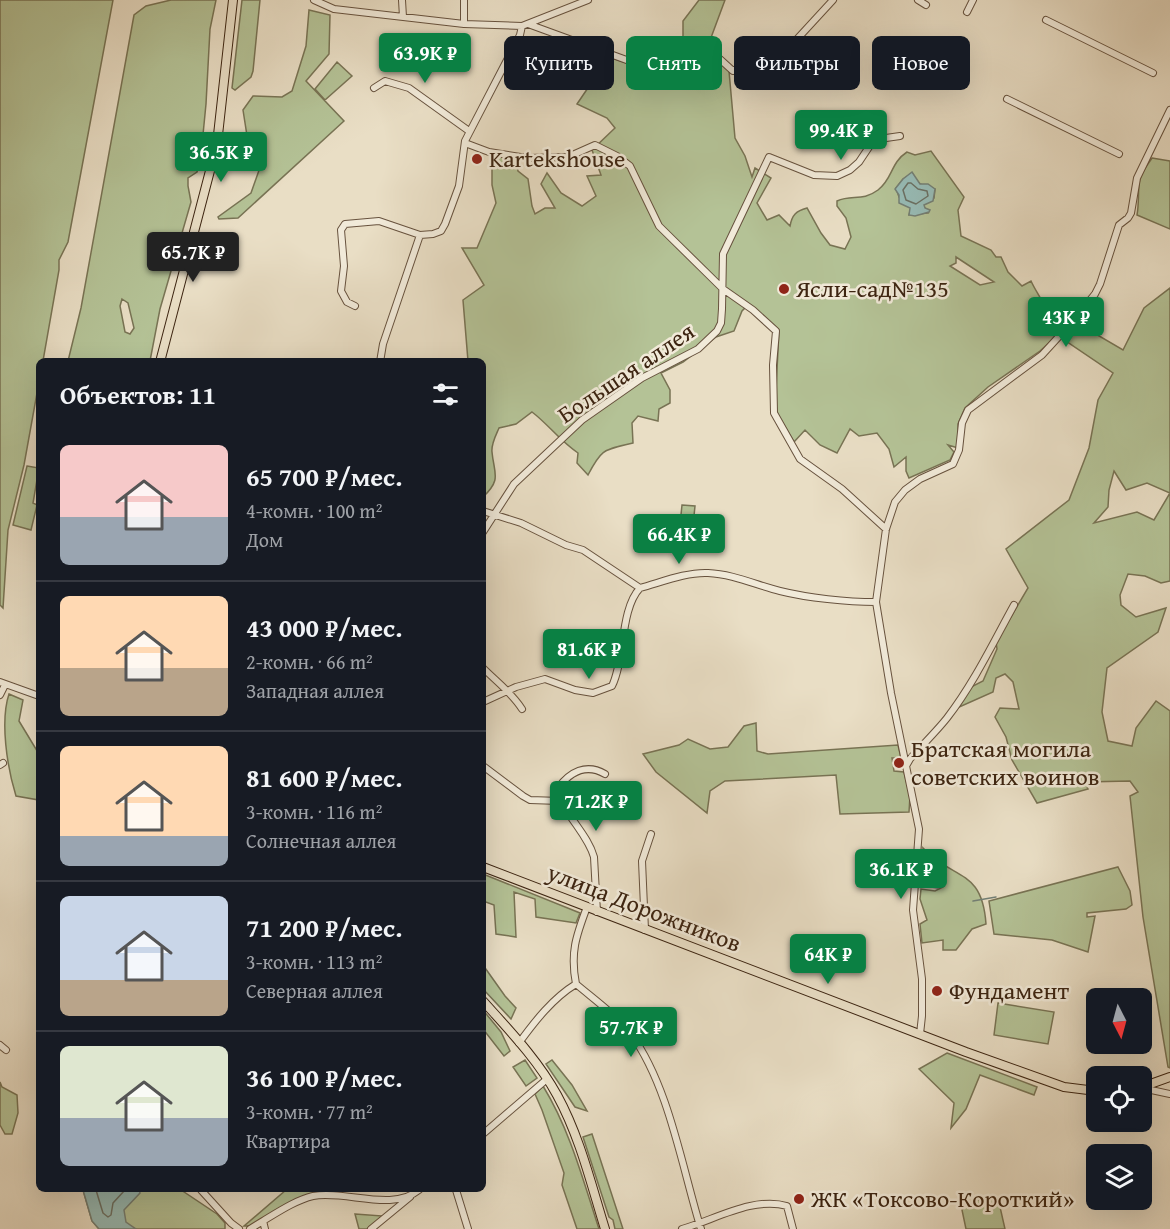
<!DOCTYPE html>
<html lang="ru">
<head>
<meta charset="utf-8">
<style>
	body { margin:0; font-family:"Gentium Book Plus",serif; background:#20242c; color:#f1f3f6; height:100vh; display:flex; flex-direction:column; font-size:22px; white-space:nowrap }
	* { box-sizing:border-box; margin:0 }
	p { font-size:20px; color:#9ea1a6 }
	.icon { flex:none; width:33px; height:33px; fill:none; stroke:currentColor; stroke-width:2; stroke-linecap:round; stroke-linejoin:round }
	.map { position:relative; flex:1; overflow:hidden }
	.panel { position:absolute; left:36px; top:358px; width:450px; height:834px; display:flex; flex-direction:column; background:#171b24; border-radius:9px; box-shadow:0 6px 24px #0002 }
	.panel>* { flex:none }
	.guide { position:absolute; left:504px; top:36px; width:570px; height:54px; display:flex; gap:12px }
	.needle { width:39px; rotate:174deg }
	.tools { position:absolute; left:1086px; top:988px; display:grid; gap:12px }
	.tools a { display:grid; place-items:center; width:66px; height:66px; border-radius:9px; background:#171b24; box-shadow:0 6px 24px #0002; font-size:30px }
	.price { position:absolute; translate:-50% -51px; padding:0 14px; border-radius:6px; background:#0b8043; color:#fff; font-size:20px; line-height:39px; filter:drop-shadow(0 2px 3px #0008) }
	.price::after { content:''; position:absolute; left:50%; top:36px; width:18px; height:14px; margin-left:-9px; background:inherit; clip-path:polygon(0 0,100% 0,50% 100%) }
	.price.on { background:#222; color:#fff }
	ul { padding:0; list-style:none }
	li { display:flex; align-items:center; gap:18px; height:150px; padding:0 24px }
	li+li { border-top:2px solid #363941 }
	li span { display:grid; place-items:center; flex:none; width:168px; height:120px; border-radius:9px; color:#555 }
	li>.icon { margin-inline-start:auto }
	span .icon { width:72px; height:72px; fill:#fffc; stroke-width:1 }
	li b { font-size:26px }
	h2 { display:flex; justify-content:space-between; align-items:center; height:72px; padding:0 24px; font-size:26px }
	.pill { padding:0 21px; border-radius:9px; background:#171b24; box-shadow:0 6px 24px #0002; font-size:21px; line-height:54px }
	.pill.on { background:#0b8043; color:#fff }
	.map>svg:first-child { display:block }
	.green { fill:#b4c296; stroke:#787354; stroke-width:1.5; fill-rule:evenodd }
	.water { fill:#97bcb7; stroke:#737f75; stroke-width:1.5 }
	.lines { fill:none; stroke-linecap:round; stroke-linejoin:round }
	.shore { stroke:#6a7064; stroke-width:1.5 }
	.stream { stroke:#737f75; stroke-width:1.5 }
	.minor-casing { stroke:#67523e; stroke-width:8 }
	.major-casing { stroke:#3c2411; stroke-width:10 }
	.minor { stroke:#f1ead9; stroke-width:6 }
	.major { stroke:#e9dec5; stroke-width:8 }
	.poi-dot { fill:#8f2418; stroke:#f1ead9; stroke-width:2 }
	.labels { text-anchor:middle; stroke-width:5; stroke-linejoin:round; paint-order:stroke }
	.poi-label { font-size:24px; fill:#3c2411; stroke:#f1ead9; text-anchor:start }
	.street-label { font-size:24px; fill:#3c2411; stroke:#f1ead9 }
</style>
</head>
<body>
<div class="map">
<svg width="1170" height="1229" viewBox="0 0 1170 1229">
	<rect width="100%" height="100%" fill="#e9dec5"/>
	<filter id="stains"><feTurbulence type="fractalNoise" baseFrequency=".00333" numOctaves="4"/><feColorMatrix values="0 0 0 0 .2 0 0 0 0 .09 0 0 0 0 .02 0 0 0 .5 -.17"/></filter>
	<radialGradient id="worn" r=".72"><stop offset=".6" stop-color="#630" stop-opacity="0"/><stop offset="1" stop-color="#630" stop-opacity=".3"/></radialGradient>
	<path class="green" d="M0,0H113L68,242L59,260V270L43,361L39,362V382L24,465L8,530L3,608L0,605Z
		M171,0H216L210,29L206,104L201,155L197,172L188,178V186L191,202L160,309L150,361H68L81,308L134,15L146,6ZM122,299L128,303L134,328L130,334L125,332L120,306Z
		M242,0H260L253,71L251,77L235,90L232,88Z
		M699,0H725L709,43L691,59L683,46V21Z
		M309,10L330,15L329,54L306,81L344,121L238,218L219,219L218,217L251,193L263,159L260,144L248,142L243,110L253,96L282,97L292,91L306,46Z
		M711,54L729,71L735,138L745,156L752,177L755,168L771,178L757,203L767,220L779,215L790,226C792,215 796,211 807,208L821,233L830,245L845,249L851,237L846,218L837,206V201C852,194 862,202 878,190C893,179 890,163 907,152L915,155L931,151L964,197L958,210L961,236L991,250L996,257H1001L1008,272L1022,286L1031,281C1036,292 1045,304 1048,314L1045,320L1060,333L1040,351L988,387L965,408L958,424V448L948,445L954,452L950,460L909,478L906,471V457L894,467L889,449L877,433L859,436L850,429L837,453L820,445L805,430L794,442L775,410L779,330L749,304L742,311L734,331L716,337L683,362L661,373L670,390V403L659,409L658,421L638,416L632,423L633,443C604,450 602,448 588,475L577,463L578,453C560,441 548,424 532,412L516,424L499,428C496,435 491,444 492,452C494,474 502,479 483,497V362L468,361L463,300L484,285L462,248H477L496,203L492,185V155L515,158L518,171L528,179L532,206L535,214L545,208H555L541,184L547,173L561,193L582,206L596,196L587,176L601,175L592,150L615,128L607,118L577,104L609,57C626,63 666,76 684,73C694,71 703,61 711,54ZM911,174L920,184L935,189L934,198L923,205L928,213L909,215L911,208L899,197L896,188L903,179ZM956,257L994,282L980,285L950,266L956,263Z
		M337,62L352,76L325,100L315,89Z
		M1152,158L1170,161V229L1137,215C1139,204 1138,195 1139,185C1139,175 1147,166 1152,158Z
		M1170,288V581L1161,583L1145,576L1128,574L1120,595L1121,605L1136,617L1166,608L1158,632L1107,668L1102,712L1108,741L1132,746L1136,728L1156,701L1170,711V1068L1168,1067L1143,917L1130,796L1138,792L1130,781L1085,782L1088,789L1037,803L1012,760L1006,737L995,717L1000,708L1019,709L1013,682L1005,674L996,678L993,692L957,708L971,687L983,681L997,649L996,642L1028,588L1006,549L1069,500L1089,448L1098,400L1113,373L1063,339L1077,323L1123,350L1144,308ZM1114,471L1126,490L1147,483L1170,493L1154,520L1137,512L1094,523L1108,507L1109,490Z
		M27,466L39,468L33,503L37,505L39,494V505H37L31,530L13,525Z
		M682,505L695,506L692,535L679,534Z
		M9,694L23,700L19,721L39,754V800L16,796C7,767 0,721 9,694Z
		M756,723L757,751L768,754L898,745L901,758H892L894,771L904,772L910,796L909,812L840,814L836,775L725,781L710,791L707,813L656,772L643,754L679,745L688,739L710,749L728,747L744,726Z
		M923,848C954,881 982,868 986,924L972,929L956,950H943V940L922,943L920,924L927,920L920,899L921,889L935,891L943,887L946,874L937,866L924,861Z
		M1118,867L1130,891L1132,905L1126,909L1087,913V917L1095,916L1088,952L1052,940L994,934L989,901Z
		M483,874L580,913L576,923L536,917L535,899L514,892L516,937L496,934L494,905L483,901Z
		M483,965L505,996L516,1008L511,1019L483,989Z
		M998,1003L1054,1012L1048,1044L994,1035Z
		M483,1010L501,1032L510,1051L504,1056L483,1029Z
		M947,1053L1037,1087L1034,1095L980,1075L966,1109L951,1128L954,1103L919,1069Z
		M525,1060L537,1078L526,1086L513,1067Z
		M552,1060L572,1085L587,1111L575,1107L546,1064Z
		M0,1082L2,1087L17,1095L18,1113L12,1134H5L0,1125Z
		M543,1086C570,1130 583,1180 599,1229H577L562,1185L564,1173L542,1110L535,1094Z
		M592,1134L623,1229H615L613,1220L609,1217L583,1137Z
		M83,1190H181L217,1214L225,1223V1229H99L92,1221Z
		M286,1190H334L336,1191L311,1194L250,1226H244Z
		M995,1197L998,1198L1005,1229H966L962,1210C969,1200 984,1199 995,1197Z
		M355,1214L383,1216L367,1229H359Z"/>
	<path class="water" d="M912,172L920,184H928L935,189L933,201L924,205L925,208L930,210L929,212L915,216L909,215L910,208L899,203V195L895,189L903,179Z
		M933,865L944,875V883L938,888L931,887L926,884V871Z
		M83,1190H139L140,1193L124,1210L126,1222L136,1229H99L92,1221Z"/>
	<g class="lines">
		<path class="shore" d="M908,183H911L918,189L927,191L928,196L916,204L906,200L903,190Z
			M96,1190L103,1213L108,1217L111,1215L113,1203L125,1190"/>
		<path class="stream" d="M973,901L996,897"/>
		<defs>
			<path id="minor" d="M314,0L334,9L464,24L522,26L588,0
				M402,0L403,17
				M464,0V24
				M918,0L926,5
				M967,12L973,0
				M1046,20L1153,73
				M528,24L643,66L670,70L691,67L711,51L733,71L787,50L833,0
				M374,88L385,81L409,88L469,131
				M1007,99L1119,154
				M465,143L489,152L527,158L568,157L595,145L617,156L630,166L659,226L723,289L753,310L776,331L773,365L774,413L800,459L842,489L886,529
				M355,306L347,302L341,291L344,266L341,230L345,224L379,221L420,235
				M380,362L383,344L420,235L433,234L441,231L445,224L459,186L465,141L520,35L522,26
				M483,511L521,523L566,545L583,550L640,588C662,582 686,572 708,573C733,574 756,585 780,591C808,598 847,602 876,602
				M483,532L514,484L582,420L642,378L698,349L717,331L721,323L722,309L723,254L769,157L814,175L837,176L850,170L859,162L871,144L879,139L900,136
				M483,668C497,682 512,693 522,709
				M0,682L39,696
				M0,695L5,685
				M483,702L516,687L545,679L575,690L593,693L612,686C625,660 620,609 640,588
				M0,765L3,763
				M483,766L523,796L530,800L560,801
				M906,766L910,759C922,745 936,732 947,718C974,683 993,643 1014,605
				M587,907C576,936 570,953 576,984C595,1000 616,1015 631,1034C669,1086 682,1168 701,1229
				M597,912L594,857C587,832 562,814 558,788C570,772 586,763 605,774
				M645,930L642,861L651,834
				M920,1034L922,1016V979L913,910L919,829L891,693L876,602L886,529L895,502L905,490L920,479L953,464L959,450L962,423L968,410L1042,355L1074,320L1095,294L1100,284L1119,225L1128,218L1131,213L1137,178L1170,110
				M519,1043C535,1021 553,998 576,984
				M0,1045L6,1050
				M1142,1088L1170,1094
				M483,1134L547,1079
				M201,1190L231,1223L239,1229
				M456,1190L468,1229
				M263,1221C278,1212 296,1200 313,1196C346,1190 392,1212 419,1190
				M250,1229L263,1221L265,1229
				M371,1229L410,1197
				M682,1229C714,1220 754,1196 787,1206L793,1229"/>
			<path id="major" d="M160,362L217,144L233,0
				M483,867L966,1052L1064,1087L1096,1091
				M483,1001C509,1030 538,1060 557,1095C580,1137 591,1184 605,1229
				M1142,1087L1170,1077"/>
		</defs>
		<use href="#minor" class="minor-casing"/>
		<use href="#major" class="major-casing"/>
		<use href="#minor" class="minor"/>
		<use href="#major" class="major"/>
	</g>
	<g class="poi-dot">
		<circle cx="477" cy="159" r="6"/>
		<circle cx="784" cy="289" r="6"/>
		<circle cx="899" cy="763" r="6"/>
		<circle cx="937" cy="991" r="6"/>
		<circle cx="799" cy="1199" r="6"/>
	</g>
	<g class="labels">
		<g class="poi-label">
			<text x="489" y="167">Kartekshouse</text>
			<text x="796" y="297">Ясли-сад№135</text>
			<text x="911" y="757">Братская могила<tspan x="911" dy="28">советских воинов</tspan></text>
			<text x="949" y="999">Фундамент</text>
			<text x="811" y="1207">ЖК «Токсово-Короткий»</text>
		</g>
		<g class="street-label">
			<text transform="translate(626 373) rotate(-34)" y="8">Большая аллея</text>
			<text transform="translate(644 908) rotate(21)" y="8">улица Дорожников</text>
		</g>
	</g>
	<rect width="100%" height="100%" filter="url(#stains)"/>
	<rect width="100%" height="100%" fill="url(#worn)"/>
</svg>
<div class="tools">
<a><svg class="needle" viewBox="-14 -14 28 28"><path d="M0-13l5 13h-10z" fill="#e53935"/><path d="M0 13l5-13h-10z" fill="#9ea1a6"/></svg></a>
<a><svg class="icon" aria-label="locate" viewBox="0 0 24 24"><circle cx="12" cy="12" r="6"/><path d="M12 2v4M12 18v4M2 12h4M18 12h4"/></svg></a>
<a><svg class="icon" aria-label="layers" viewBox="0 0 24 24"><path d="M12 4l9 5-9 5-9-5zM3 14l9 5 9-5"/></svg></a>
</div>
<b class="price" style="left:425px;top:84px">63.9K ₽</b>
<b class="price" style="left:841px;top:161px">99.4K ₽</b>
<b class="price" style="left:221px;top:183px">36.5K ₽</b>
<b class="price on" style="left:193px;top:283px">65.7K ₽</b>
<b class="price" style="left:1066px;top:348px">43K ₽</b>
<b class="price" style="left:679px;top:565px">66.4K ₽</b>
<b class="price" style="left:589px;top:680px">81.6K ₽</b>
<b class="price" style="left:596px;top:832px">71.2K ₽</b>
<b class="price" style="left:901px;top:900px">36.1K ₽</b>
<b class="price" style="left:828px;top:985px">64K ₽</b>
<b class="price" style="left:631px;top:1058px">57.7K ₽</b>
<div class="guide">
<a class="pill">Купить</a>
<a class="pill on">Снять</a>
<a class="pill">Фильтры</a>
<a class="pill">Новое</a>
</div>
<section class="panel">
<h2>Объектов: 11<svg class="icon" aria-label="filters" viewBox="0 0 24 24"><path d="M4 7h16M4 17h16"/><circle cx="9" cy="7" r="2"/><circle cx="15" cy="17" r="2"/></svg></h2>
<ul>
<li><span style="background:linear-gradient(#f6c9c9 60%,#9aa5b1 0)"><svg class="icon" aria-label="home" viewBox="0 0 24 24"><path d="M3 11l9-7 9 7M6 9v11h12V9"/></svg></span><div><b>65 700 ₽/мес.</b><p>4-комн. · 100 m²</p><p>Дом</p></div></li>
<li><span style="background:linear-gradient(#ffd9b3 60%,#b9a48a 0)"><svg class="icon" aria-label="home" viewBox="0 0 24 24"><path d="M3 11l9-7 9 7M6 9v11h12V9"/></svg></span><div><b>43 000 ₽/мес.</b><p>2-комн. · 66 m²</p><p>Западная аллея</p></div></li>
<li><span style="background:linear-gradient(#ffd9b3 75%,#9aa5b1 0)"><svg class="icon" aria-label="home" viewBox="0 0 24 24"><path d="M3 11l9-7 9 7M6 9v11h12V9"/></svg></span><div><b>81 600 ₽/мес.</b><p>3-комн. · 116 m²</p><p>Солнечная аллея</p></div></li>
<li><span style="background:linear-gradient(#c9d6e8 70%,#b9a48a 0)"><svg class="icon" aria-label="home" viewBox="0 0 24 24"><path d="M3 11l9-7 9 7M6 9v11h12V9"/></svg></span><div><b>71 200 ₽/мес.</b><p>3-комн. · 113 m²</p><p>Северная аллея</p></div></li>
<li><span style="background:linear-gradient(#dfe7d0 60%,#9aa5b1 0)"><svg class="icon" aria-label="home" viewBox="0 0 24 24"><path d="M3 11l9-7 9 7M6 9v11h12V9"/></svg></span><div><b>36 100 ₽/мес.</b><p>3-комн. · 77 m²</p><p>Квартира</p></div></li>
</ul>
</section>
</div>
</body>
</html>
